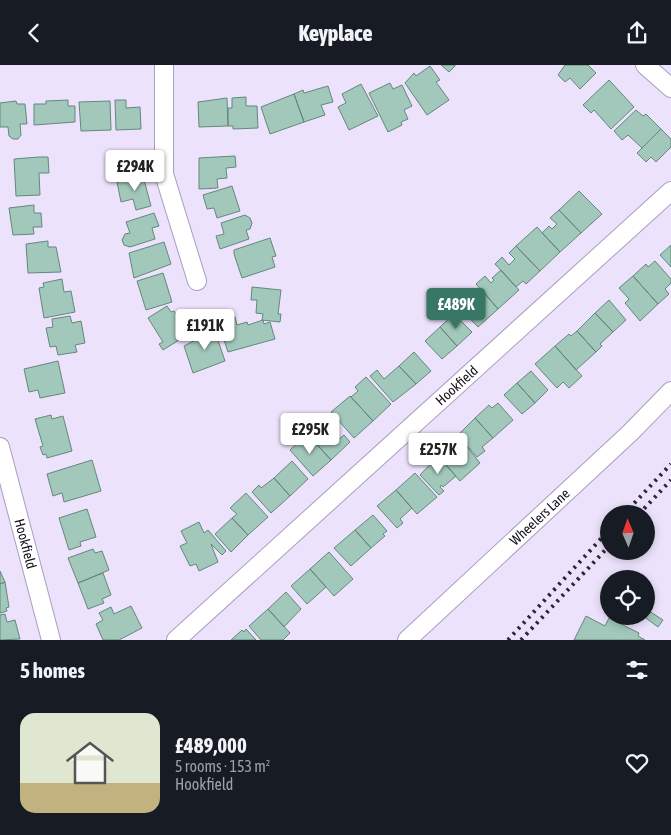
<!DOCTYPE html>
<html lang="en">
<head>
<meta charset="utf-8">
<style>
	body { margin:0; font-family:"Asap Condensed",sans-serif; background:#242831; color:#f1f3f6; height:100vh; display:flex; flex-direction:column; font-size:19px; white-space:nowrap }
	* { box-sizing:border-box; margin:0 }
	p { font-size:16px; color:#9ea1a6 }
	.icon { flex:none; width:28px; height:28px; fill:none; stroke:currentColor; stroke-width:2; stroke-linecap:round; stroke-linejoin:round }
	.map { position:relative; height:575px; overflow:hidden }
	.side { display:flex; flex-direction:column; background:#171b24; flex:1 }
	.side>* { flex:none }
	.needle { width:32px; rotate:358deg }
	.fabs { position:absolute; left:600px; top:440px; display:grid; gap:10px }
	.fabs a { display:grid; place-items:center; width:55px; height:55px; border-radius:50%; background:#171b24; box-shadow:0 2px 8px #0003; font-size:25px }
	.price { position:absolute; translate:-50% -42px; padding:0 11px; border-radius:5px; background:#fff; color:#222; font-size:16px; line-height:32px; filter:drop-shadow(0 1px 2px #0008) }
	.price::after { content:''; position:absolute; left:50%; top:30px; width:15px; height:11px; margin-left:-8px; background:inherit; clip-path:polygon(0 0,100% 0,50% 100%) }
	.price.on { background:#387764; color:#fff }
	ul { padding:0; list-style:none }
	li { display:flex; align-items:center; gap:15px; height:125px; padding:0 20px }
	li span { display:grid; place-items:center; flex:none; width:140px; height:100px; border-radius:15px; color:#555 }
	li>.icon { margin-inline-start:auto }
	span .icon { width:60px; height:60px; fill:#fffc; stroke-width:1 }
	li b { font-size:21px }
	h2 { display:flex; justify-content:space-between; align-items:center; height:60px; padding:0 20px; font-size:21px }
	header { display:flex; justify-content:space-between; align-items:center; height:65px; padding:0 20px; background:#171b24; font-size:22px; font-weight:800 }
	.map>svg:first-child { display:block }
	.building { fill:#a2c8bb; stroke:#63887b }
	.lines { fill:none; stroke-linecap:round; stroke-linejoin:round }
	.minor-casing { stroke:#a99ebc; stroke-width:20 }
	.minor { stroke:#fff; stroke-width:18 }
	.rail { stroke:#2a2531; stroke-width:4; stroke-dasharray:2.5 5; stroke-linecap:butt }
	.labels { text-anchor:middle; stroke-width:4.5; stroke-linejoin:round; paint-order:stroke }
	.street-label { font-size:14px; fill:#14101a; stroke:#ece2fc }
</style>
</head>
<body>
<header><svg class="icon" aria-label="back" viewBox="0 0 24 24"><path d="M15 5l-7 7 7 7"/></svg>Keyplace<svg class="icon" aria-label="share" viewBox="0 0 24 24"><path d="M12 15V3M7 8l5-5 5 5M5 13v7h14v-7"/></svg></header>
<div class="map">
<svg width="671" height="575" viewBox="0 0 671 575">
	<rect width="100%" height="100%" fill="#ece2fc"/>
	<path class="building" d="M441,0H455V1L449,7Z
		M565,0H588L596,8L580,24L570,13L565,17L558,10Z
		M430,1L440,15L436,17L449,35L427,50L405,18L414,8L416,11Z
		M609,15L634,42L611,64L594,45L591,48L583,40Z
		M390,18L393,24L402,20L412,41L404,45L408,54L401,57L402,60L388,67L369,28Z
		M361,19L378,51L349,65L338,42L346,38L342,29Z
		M328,21L333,37L321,40L325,50L304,57L294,29L303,25L304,28Z
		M294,29L304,57L270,69L261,42Z
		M246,32V41H257L258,63L233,64V61H228V43H232V33Z
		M227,33L228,61L199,62L198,37Z
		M68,35V41H75V57L34,60V39H46V36Z
		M115,35H126V43L140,42L141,64L116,65Z
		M16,36L17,39H25L27,59H20L21,70L18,74H13L9,71L8,62H0V38Z
		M110,36L111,65L81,66L79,37Z
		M636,45L643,51L646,49L661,64L642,83L628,70L622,75L614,66Z
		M661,64L671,74V82L656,97L651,92L646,97L637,88Z
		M235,91L236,102L226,103L227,113L217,114L218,123L199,124V93Z
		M39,92H48L49,108H39L40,130L16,131L14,94Z
		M143,111L151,141L136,145L133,134L121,137L117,117Z
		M232,121L240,146L217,153L214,143L207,144L203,130Z
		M579,126L602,149L581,168L559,145Z
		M34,140V148H41L42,162H33L34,169L13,170L9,143Z
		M559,145L581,168L560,187L542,168L549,161L552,164L557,159L550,153Z
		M154,148L159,161L152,163L155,174L130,182L124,180L122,175L125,169L130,168L126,157Z
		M245,150L250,153L252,158L250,164L246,165L249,174L220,184L216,171L224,169L221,158Z
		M537,162L560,187L540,206L516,181Z
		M270,173L276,191L272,192L275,202L242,213L234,189V185Z
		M48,176V182H56L61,207L28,208L26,179Z
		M164,177L171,199L134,213L129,188Z
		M671,180V202L660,190Z
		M516,181L540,206L526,219L523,216L516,222L495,199L502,192L509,200L515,194L509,188Z
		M655,196L671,214V218L665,224L669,229L658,239L633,211L646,199L648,202Z
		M501,205L519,225L498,244L476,219L485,211L491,218L494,215L492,213Z
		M163,208L172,237L146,245L137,216Z
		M633,211L658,239L640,256L625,238L629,234L619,223Z
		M62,214L64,227L71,226L75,247L44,253L39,223L44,222L43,218Z
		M252,222L281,225L278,249H281L280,257L262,255L263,249L256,248L257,235H251Z
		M483,226L498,244L478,262L462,245Z
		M609,235L626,255L613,267L595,248Z
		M167,241L171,247L174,246L185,264L181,267L184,272L163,285L159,279L163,277L148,253Z
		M595,248L613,267L600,279L602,281L596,287L577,266Z
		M454,249L472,267L457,281L440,262Z
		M70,251L72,258L81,256L85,278L75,280L77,287L58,290L56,281L50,282L46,263L53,262L52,254Z
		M235,252L237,260L247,257L248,260L263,255L264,259L270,257L275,274L228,287L223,272L226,271L224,256Z
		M213,261L225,296L193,308L184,281L203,271L201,265Z
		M440,262L457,281L442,294L425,276Z
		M577,266L596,287L576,305L555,281L569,269L571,271Z
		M555,281L582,311L569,323L563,317L557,323L535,299Z
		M414,287L431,306L416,319L399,301Z
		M58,296L65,328L40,333L38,325L29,327L24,304Z
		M399,301L416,319L393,337L370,311L377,305L384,314Z
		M531,306L548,325L535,338L517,318Z
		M366,312L391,339L373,356L351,332L358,326L355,322Z
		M517,318L535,338L522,349L504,330Z
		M350,331L373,356L354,373L331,347Z
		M498,338L513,355L493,373L475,353L489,340L492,343Z
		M51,350L52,354L63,351L72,386L47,393L46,389L43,390L40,382L43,381L35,354Z
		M475,353L493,373L482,382L485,386L477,392L458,370Z
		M330,364L339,374L344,370L350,377L331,395L315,377Z
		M307,369L331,395L313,411L290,385Z
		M459,372L480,398L460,416L438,391Z
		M438,391L456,411L443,422L441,420L440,422L444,426L439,430L420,410Z
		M92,395L101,426L64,437L62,428L53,431L47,409Z
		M292,396L308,414L290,431L274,413Z
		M415,408L437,432L417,449L396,425Z
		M274,413L290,431L271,448L252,427L259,420L261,423Z
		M396,425L412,443L400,454L403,458L397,463L377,441Z
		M246,428L268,452L248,470L232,453L237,449L230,443Z
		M87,444L96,472L80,477L81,481L69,485L59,453Z
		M373,450L387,466L383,469L385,471L371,483L355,465Z
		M232,453L248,470L231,487L215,469Z
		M199,457L204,468L208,465L226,486L222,490L211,479L218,497L199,506L196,499L190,501L180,481L187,478L181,466Z
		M355,465L371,483L351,501L334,483Z
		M93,484L95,488L102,486L109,505L78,518L68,493Z
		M329,487L353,514L334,531L310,504Z
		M310,504L326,522L307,539L291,521Z
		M0,506L5,517L0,519Z
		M103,508L111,530L102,534L104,538L88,544L78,518Z
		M5,517L9,542L6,543L7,546L0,548V519Z
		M286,527L301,544L284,562L268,544Z
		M131,541L142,563L119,575H103L96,559L103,555L99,548L111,542L114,549Z
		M268,544L290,568L283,575H261L249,561Z
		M646,544L663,555L658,562L643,551H646Z
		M5,549L7,557L15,555L20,574L0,575V550Z
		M586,551L605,561L609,553L639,568L638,571L645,575H574Z
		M246,564L256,575H231L242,565L244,567Z"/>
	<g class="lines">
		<defs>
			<g id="minor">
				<path d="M164,0V109L197,216"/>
				<path d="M645,0L671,23"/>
				<path id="s1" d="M0,382L51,575"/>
				<path id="s2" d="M176,575L671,126"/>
				<path id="s3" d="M407,575L630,368L671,326"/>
			</g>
		</defs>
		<use href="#minor" class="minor-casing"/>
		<use href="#minor" class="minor"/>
		<path class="rail" d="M624,449L671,399
			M639,449L671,415
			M508,575L609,465
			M521,575L609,481"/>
	</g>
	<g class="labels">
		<g class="street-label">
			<text dy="5" stroke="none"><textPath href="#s2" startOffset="379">Hookfield</textPath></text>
			<text dy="5" stroke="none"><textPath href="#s3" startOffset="181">Wheelers Lane</textPath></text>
			<text dy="5" stroke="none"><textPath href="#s1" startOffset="100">Hookfield</textPath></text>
		</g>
	</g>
</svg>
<div class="fabs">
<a><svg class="needle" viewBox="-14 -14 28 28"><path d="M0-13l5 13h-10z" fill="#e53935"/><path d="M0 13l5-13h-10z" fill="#9ea1a6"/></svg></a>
<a><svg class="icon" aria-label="locate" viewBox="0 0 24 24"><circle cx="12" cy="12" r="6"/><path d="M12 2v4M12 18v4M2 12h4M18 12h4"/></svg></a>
</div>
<b class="price" style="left:135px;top:127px">£294K</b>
<b class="price on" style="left:456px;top:265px">£489K</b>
<b class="price" style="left:205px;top:286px">£191K</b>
<b class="price" style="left:310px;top:390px">£295K</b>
<b class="price" style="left:438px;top:410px">£257K</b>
</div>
<section class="side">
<h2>5 homes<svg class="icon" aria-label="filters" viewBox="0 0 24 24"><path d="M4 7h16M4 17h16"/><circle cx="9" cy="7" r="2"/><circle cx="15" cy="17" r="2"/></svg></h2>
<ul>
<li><span style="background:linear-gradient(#dfe7d0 70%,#c2b280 0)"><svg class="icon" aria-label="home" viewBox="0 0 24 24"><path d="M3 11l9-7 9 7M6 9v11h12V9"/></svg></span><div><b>£489,000</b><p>5 rooms · 153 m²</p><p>Hookfield</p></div><svg class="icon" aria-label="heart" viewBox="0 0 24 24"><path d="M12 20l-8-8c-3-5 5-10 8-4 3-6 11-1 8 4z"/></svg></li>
</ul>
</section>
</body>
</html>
